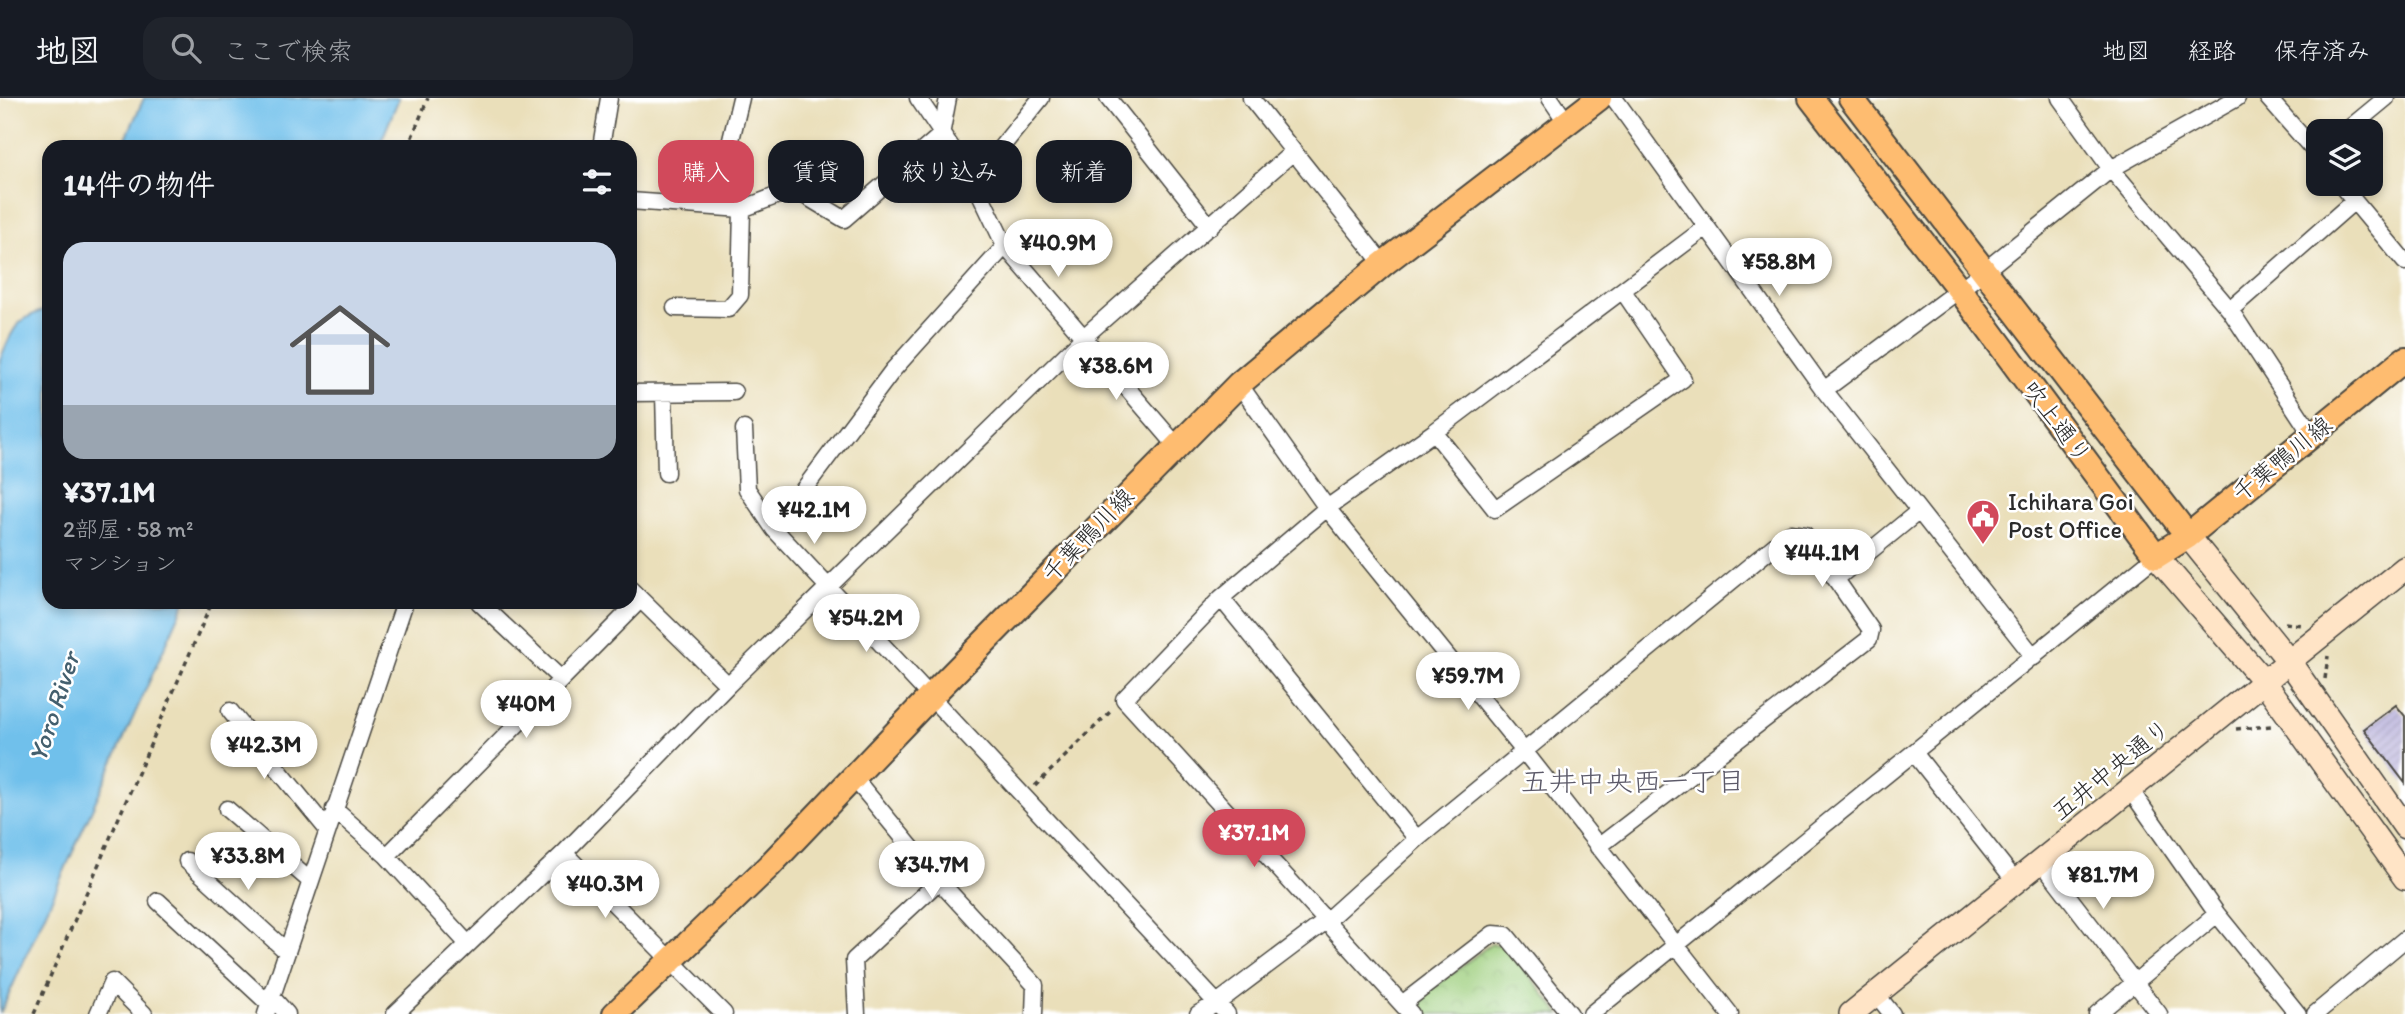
<!DOCTYPE html>
<html lang="ja">
<head>
<meta charset="utf-8">
<style>
	body { margin:0; font-family:Itim,"Klee One",sans-serif; background:#20242c; color:#f1f3f6; height:100vh; display:flex; flex-direction:column; font-size:26px; white-space:nowrap }
	* { box-sizing:border-box; margin:0 }
	p { font-size:23px; color:#9ea1a6 }
	.icon { flex:none; width:38px; height:38px; fill:none; stroke:currentColor; stroke-width:2; stroke-linecap:round; stroke-linejoin:round }
	.map { position:relative; flex:1; overflow:hidden }
	.sheet { position:absolute; left:42px; top:42px; width:595px; height:469px; display:flex; flex-direction:column; background:#171b24; border-radius:21px; box-shadow:0 4px 10px #0003 }
	.sheet>* { flex:none }
	.hud { position:absolute; left:658px; top:42px; width:665px; height:63px; display:flex; gap:14px }
	.controls { position:absolute; left:2306px; top:21px; display:grid; gap:14px }
	.controls a { display:grid; place-items:center; width:77px; height:77px; border-radius:14px; background:#171b24; box-shadow:0 4px 10px #0003; font-size:35px }
	.price { position:absolute; translate:-50% -60px; padding:0 16px; border-radius:24px; background:#fff; color:#222; font-size:23px; line-height:46px; filter:drop-shadow(0 2px 4px #0008) }
	.price::after { content:''; position:absolute; left:50%; top:42px; width:21px; height:16px; margin-left:-10px; background:inherit; clip-path:polygon(0 0,100% 0,50% 100%) }
	.price.active { background:#d1495b; color:#fff }
	ul { padding:0; list-style:none }
	li { display:grid; align-content:center; gap:14px; height:371px; padding:0 21px }
	li+li { border-top:2px solid #363941 }
	li span { display:grid; place-items:center; height:217px; border-radius:21px; color:#555 }
	li>.icon { margin-inline-start:auto }
	span .icon { width:126px; height:126px; fill:#fffc; stroke-width:1 }
	li b { font-size:30px }
	h2 { display:flex; justify-content:space-between; align-items:center; height:84px; padding:0 21px; font-size:30px }
	.chip { padding:0 24px; border-radius:21px; background:#171b24; box-shadow:0 4px 10px #0003; font-size:24px; line-height:63px }
	.chip.active { background:#d1495b; color:#fff }
	header { display:flex; align-items:center; gap:42px; box-sizing:border-box; height:98px; padding:0 35px; background:#171b24; border-bottom:2px solid #363941 }
	header strong { font-size:33px }
	nav { display:flex; gap:38px; margin-inline-start:auto; font-size:24px }
	.search { width:490px; height:63px; background:#20242c; display:flex; align-items:center; gap:18px; box-sizing:border-box; padding:0 24px; border-radius:21px; color:#9ea1a6; font-size:26px }
	.map>svg:first-child { display:block }
	.park { fill:url(#park-crowns); stroke:#647d54; stroke-width:2 }
	.water { fill:#70c0eb; stroke:#4e768b; stroke-width:2 }
	.building { fill:url(#building-hatch) }
	.lines { fill:none; stroke-linecap:round; stroke-linejoin:round }
	.street-casing { stroke:#484640; stroke-width:19 }
	.secondary-casing { stroke:#484640; stroke-width:26 }
	.primary-casing { stroke:#484640; stroke-width:28 }
	.path { stroke:#484640; stroke-width:3.5; stroke-dasharray:5 5; stroke-linecap:butt }
	.street { stroke:#fff; stroke-width:16 }
	.secondary { stroke:#ffe4c6; stroke-width:23 }
	.primary { stroke:#febc70; stroke-width:24 }
	.labels { text-anchor:middle; stroke-width:5; stroke-linejoin:round; paint-order:stroke }
	.street-label { font-size:24px; fill:#2b2b2b; stroke:#fff }
	.poi-label { font-size:24px; fill:#2b2b2b; stroke:#fff; text-anchor:start }
	.water-label { font-size:26px; font-style:italic; fill:#435f6e; stroke:#fff }
	.quarter-label { font-size:28px; fill:#5c5a69; stroke:#fff }
</style>
</head>
<body>
<header>
<strong>地図</strong>
<div class="search"><svg class="icon" aria-label="search" viewBox="0 0 24 24"><circle cx="10" cy="10" r="6"/><path d="M15 15l6 6"/></svg>ここで検索</div>
<nav><a>地図</a><a>経路</a><a>保存済み</a></nav>
</header>
<div class="map">
<svg width="2405" height="916" viewBox="0 0 2405 916">
	<defs>
		<pattern id="park-crowns" width="20" height="18" patternUnits="userSpaceOnUse" patternTransform="scale(1.75)"><rect width="20" height="18" fill="#9ecf7e"/><path d="M2 6a3 3 0 1 1 6 0M12 15a3 3 0 1 1 6 0" fill="none" stroke="#88b26d"/></pattern>
		<pattern id="building-hatch" width="6" height="6" patternUnits="userSpaceOnUse" patternTransform="scale(1.75)"><rect width="6" height="6" fill="#b7b0db"/><path d="M-1 1l2-2M0 6l6-6M5 7l2-2" fill="none" stroke="#958fb2"/></pattern>
	</defs>
	<rect width="100%" height="100%" fill="#fff"/>
	<filter id="ink" filterUnits="userSpaceOnUse"><feTurbulence type="fractalNoise" baseFrequency=".0143" numOctaves="2"/><feDisplacementMap in="SourceGraphic" scale="14" xChannelSelector="R" yChannelSelector="G"/><feConvolveMatrix kernelMatrix="1 2 1 2 8 2 1 2 1" color-interpolation-filters="sRGB"/></filter>
	<filter id="wash" filterUnits="userSpaceOnUse"><feTurbulence type="fractalNoise" baseFrequency=".00686" numOctaves="4" result="noise"/><feDisplacementMap in="SourceGraphic" scale="28" xChannelSelector="R" yChannelSelector="G"/><feGaussianBlur stdDeviation="1.57" result="paint"/><feColorMatrix in="noise" values="0 0 0 0 0 0 0 0 0 0 0 0 0 0 0 0 0 1.4 0 .05"/><feComposite in="paint" operator="in"/></filter>
	<g filter="url(#wash)">
		<rect width="100%" height="100%" fill="#eadfba"/>
		<path class="park" d="M1491,846L1505,847L1560,916H1422L1419,900Z"/>
		<path class="water" d="M144,0H399L379,49H122Z
			M49,211V504H185L0,916V261C14,230 15,220 49,211Z"/>
		<g id="blocks">
			<path class="building" d="M2396,607L2405,618V685L2364,631Z"/>
		</g>
	</g>
	<g filter="url(#ink)">
		<use href="#blocks" fill-opacity="0" stroke="#484640" stroke-width="2"/>
		<g class="lines">
			<defs>
				<path id="street" d="M918,0L974,83L1005,148L1176,347
					M1108,0L1210,129
					M1251,0L1383,166
					M1550,0L1567,25
					M1614,0L1824,292L2034,559
					M2060,0L2111,71L2230,212L2312,337
					M2268,0L2319,58
					M2346,33L2386,0
					M601,49L609,0
					M974,83L1041,0
					M2340,86L2405,164
					M630,103L742,111L794,91L844,121L941,37L948,0
					M715,109L741,0
					M675,210L728,211L740,197L742,111
					M2230,212L2354,103
					M1239,286L1327,410L1524,653L1730,916
					M1824,292L1983,174L2111,71L2237,0
					M630,295L734,294
					M664,295L666,375
					M744,331L747,391L774,431L1227,916
					M1434,334L1495,411L1683,281L1623,193
					M774,431L893,272L1005,148
					M1837,480L1919,413
					M630,491L728,587
					M1221,500L1417,741
					M479,504L561,581
					M230,613L326,730
					M1915,656L2016,784
					M854,680L939,783L1035,887L1034,916
					M2129,690L2217,816L2298,916
					M227,711L309,782
					M334,711L387,758L467,845
					M564,755L724,916
					M387,758L640,502
					M187,763L285,852
					M2041,763L2159,916
					M158,803L268,905
					M1876,896L1892,916
					M270,897L287,916
					M1402,906L1493,836L1506,837L1570,916
					M98,916L112,884L144,916
					M266,916L405,504
					M395,916L564,755L728,587L1085,238L1293,54
					M857,916L854,862L939,783
					M1198,916L1217,905L1326,823L1417,741L1790,435L1805,437L1871,532L1869,541L1598,749
					M1411,916L1124,601L1221,500L1327,410L1434,334L1705,130
					M1591,916L2156,458
					M2097,916L2217,816
					M2315,916L2405,841"/>
				<path id="secondary" d="M2188,438L2288,562L2405,729
					M2156,458L2263,582L2405,780
					M1851,916L2405,470"/>
				<path id="primary" d="M1811,0L1959,191L2156,458L2188,438L2405,261
					M1851,0L2188,438
					M615,916L769,768L932,597L1239,286L1383,166L1599,0"/>
			</defs>
			<use href="#street" class="street-casing"/>
			<use href="#secondary" class="secondary-casing"/>
			<use href="#primary" class="primary-casing"/>
			<path class="path" d="M408,49L428,0
				M2285,525L2301,527
				M2325,581L2328,558
				M2236,631L2271,628
				M1035,688L1112,612
				M34,916L212,504"/>
			<use href="#street" class="street"/>
			<use href="#secondary" class="secondary"/>
			<use href="#primary" class="primary"/>
		</g>
	</g>
	<defs>
		<symbol id="civic-pin" viewBox="-11 -11 22 30"><path d="M0 17L-7.5 6A9.5 9.5 0 1 1 7.5 6Z" fill="#d1495b" stroke="#fff"/><path d="M-.6-6.5H3V-4.5H.6V-3L4-1V1h2V6H-6V1h2V-1L-.6-3ZM-1.2 2.5V6h2.4V2.5Z" fill="#fff"/></symbol>
	</defs>
	<g fill-rule="evenodd">
		<use href="#civic-pin" x="1964" y="399" width="38" height="52"/>
	</g>
	<g class="labels">
		<g class="street-label">
			<text transform="translate(2057 324) rotate(53)" y="8">吹上通り</text>
			<text transform="translate(2282 361) rotate(-39)" y="8">千葉鴨川線</text>
			<text transform="translate(1088 437) rotate(-46)" y="8">千葉鴨川線</text>
			<text transform="translate(2111 672) rotate(-39)" y="8">五井中央通り</text>
		</g>
		<g class="poi-label">
			<text x="2008" y="412">Ichihara Goi<tspan x="2008" dy="28">Post Office</tspan></text>
		</g>
		<g class="water-label">
			<text transform="translate(54 609) rotate(-72)" y="9">Yoro River</text>
		</g>
		<g class="quarter-label">
			<text x="1633" y="693">五井中央西一丁目</text>
		</g>
	</g>
</svg>
<div class="controls">
<a><svg class="icon" aria-label="layers" viewBox="0 0 24 24"><path d="M12 4l9 5-9 5-9-5zM3 14l9 5 9-5"/></svg></a>
</div>
<b class="price" style="left:1058px;top:181px">¥40.9M</b>
<b class="price" style="left:1779px;top:200px">¥58.8M</b>
<b class="price" style="left:1116px;top:304px">¥38.6M</b>
<b class="price" style="left:814px;top:448px">¥42.1M</b>
<b class="price" style="left:1822px;top:491px">¥44.1M</b>
<b class="price" style="left:866px;top:556px">¥54.2M</b>
<b class="price" style="left:1468px;top:614px">¥59.7M</b>
<b class="price" style="left:526px;top:642px">¥40M</b>
<b class="price" style="left:264px;top:683px">¥42.3M</b>
<b class="price active" style="left:1254px;top:771px">¥37.1M</b>
<b class="price" style="left:248px;top:794px">¥33.8M</b>
<b class="price" style="left:932px;top:803px">¥34.7M</b>
<b class="price" style="left:2103px;top:813px">¥81.7M</b>
<b class="price" style="left:605px;top:822px">¥40.3M</b>
<div class="hud">
<a class="chip active">購入</a>
<a class="chip">賃貸</a>
<a class="chip">絞り込み</a>
<a class="chip">新着</a>
</div>
<section class="sheet">
<h2>14件の物件<svg class="icon" aria-label="filters" viewBox="0 0 24 24"><path d="M4 7h16M4 17h16"/><circle cx="9" cy="7" r="2"/><circle cx="15" cy="17" r="2"/></svg></h2>
<ul>
<li><span style="background:linear-gradient(#c9d6e8 75%,#9aa5b1 0)"><svg class="icon" aria-label="home" viewBox="0 0 24 24"><path d="M3 11l9-7 9 7M6 9v11h12V9"/></svg></span><div><b>¥37.1M</b><p>2部屋 · 58 m²</p><p>マンション</p></div></li>
</ul>
</section>
</div>
</body>
</html>
